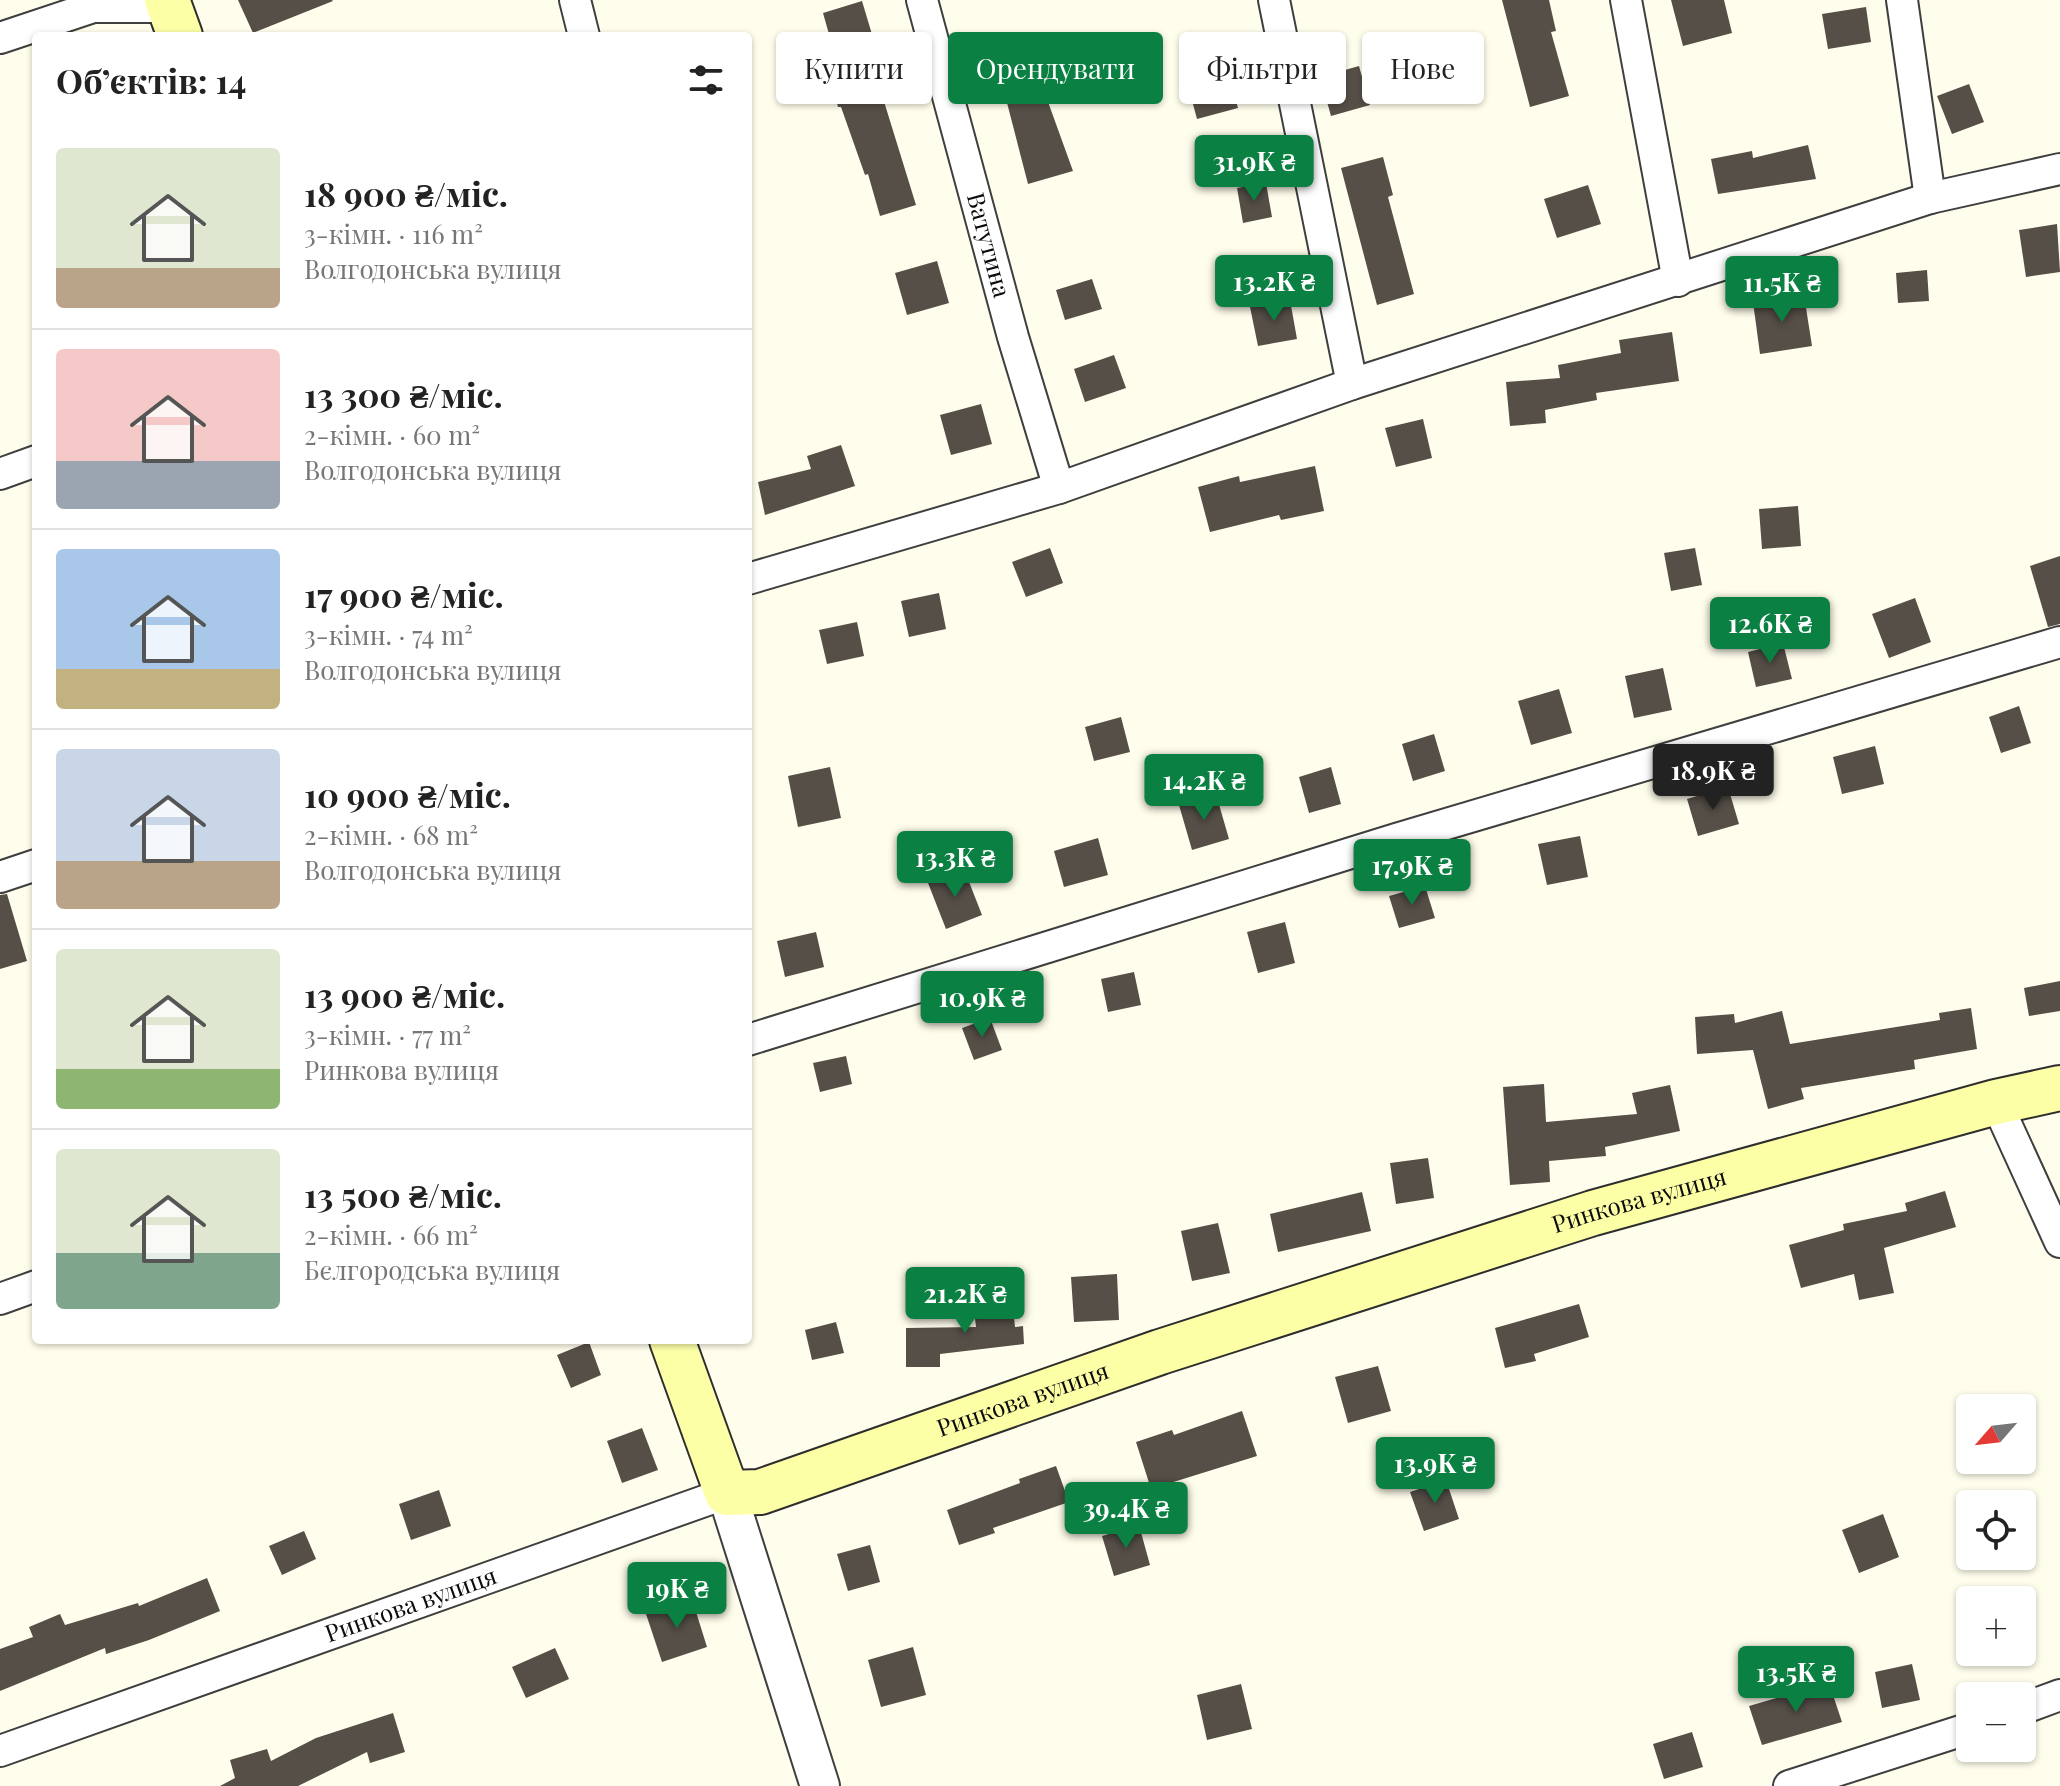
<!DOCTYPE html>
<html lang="uk">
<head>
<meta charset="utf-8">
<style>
	body { margin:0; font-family:"Playfair Display",serif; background:#f2f2f2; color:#222; height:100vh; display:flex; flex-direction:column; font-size:30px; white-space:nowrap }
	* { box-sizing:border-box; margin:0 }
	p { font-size:26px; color:#767676 }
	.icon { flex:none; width:44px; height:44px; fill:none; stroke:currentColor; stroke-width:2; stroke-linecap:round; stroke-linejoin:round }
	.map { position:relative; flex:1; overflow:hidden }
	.side { position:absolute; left:32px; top:32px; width:720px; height:1312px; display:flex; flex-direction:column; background:#fff; border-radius:8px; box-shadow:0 2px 6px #0004 }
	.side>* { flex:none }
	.banner { position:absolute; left:776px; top:32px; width:760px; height:72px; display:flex; gap:16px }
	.needle { width:52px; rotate:242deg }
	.controls { position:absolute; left:1956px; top:1394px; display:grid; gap:16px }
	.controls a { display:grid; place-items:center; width:80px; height:80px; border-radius:8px; background:#fff; box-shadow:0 2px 6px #0004; font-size:40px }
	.price { position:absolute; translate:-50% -68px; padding:0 18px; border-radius:8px; background:#0b8043; color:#fff; font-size:26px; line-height:52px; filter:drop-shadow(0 2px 4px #0008) }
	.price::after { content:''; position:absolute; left:50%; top:48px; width:24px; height:18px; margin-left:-12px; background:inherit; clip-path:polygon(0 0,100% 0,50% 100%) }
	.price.selected { background:#222; color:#fff }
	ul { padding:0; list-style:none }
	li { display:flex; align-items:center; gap:24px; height:200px; padding:0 24px }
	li+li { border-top:2px solid #e0e0e0 }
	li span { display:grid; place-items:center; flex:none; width:224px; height:160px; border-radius:8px; color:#555 }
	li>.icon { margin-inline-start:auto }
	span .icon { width:96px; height:96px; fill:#fffc; stroke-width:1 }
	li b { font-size:34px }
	h2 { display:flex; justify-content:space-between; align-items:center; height:96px; padding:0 24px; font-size:34px }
	.tag { padding:0 28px; border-radius:8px; background:#fff; box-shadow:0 2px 6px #0004; font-size:28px; line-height:72px }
	.tag.selected { background:#0b8043; color:#fff }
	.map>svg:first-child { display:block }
	.building { fill:#564f48 }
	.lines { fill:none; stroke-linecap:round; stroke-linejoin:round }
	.minor-casing { stroke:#3f3f3f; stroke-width:34 }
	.tertiary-casing { stroke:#3f3f3f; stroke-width:42 }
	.secondary-casing { stroke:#2e2e2e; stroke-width:48 }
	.minor { stroke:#fff; stroke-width:30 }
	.tertiary { stroke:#fff; stroke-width:38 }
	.secondary { stroke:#fdffa7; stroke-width:44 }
	.labels { text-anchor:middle; stroke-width:8; stroke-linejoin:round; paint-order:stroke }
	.street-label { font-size:24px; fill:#0c0c0c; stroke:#fff }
</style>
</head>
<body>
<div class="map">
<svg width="2060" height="1786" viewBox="0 0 2060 1786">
	<rect width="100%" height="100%" fill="#fffeec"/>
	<path class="building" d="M238,0H332L333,1L253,33Z
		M1502,0H1549L1556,31L1551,32L1569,96L1530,107Z
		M1671,0H1724L1732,33L1683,46Z
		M862,1L874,41L870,42L885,94L882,95L916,205L880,216L868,174L865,175L841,107H838L828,69L838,66L823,13Z
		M1866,7L1871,42L1828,49L1822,14Z
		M1359,66L1370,105L1331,116L1320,77Z
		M1228,71L1238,108L1197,119L1187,82Z
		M1969,84L1984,122L1952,134L1937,96Z
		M1043,88L1073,171L1028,184L1006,99Z
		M1808,145L1816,179L1718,194L1711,159L1752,151L1753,158Z
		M1383,157L1393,195L1388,197L1414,294L1377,305L1341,168Z
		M1266,183L1272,217L1243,223L1237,188Z
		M1588,185L1601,224L1557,238L1544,199Z
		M2057,224L2060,272L2026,277L2019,230Z
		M937,261L949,303L907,315L895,273Z
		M1927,270L1929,301L1898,303L1896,273Z
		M1092,279L1102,309L1065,320L1056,290Z
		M1804,295L1812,346L1760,354L1753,302Z
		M1290,300L1297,339L1258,346L1250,307Z
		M1672,332L1679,381L1596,393L1597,400L1545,410L1546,423L1510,426L1506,382L1560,378L1558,365L1621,353L1619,340Z
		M1114,355L1126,388L1085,402L1074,369Z
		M981,404L992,444L951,455L940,415Z
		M1423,419L1432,458L1396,467L1385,428Z
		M841,445L855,486L765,515L758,482L811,469L807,456Z
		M1315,466L1324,511L1281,520L1279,515L1210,532L1198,487L1239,476L1240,482Z
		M1798,506L1801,546L1762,549L1759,509Z
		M1050,548L1063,583L1026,597L1012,562Z
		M1695,548L1702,585L1671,591L1664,553Z
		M2060,556V624L2048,627L2030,566Z
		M939,593L946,629L909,637L901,601Z
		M1915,598L1931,642L1889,658L1872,614Z
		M857,622L864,656L827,664L819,630Z
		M1783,643L1792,679L1756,687L1748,652Z
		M1663,668L1672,710L1634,718L1625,676Z
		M1559,689L1572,733L1531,745L1518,701Z
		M2019,706L2031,743L2001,753L1989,717Z
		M1121,717L1130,752L1094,761L1085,727Z
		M1434,734L1445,771L1413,781L1402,744Z
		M1875,746L1884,784L1842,794L1833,757Z
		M830,767L841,818L798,827L788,776Z
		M1331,767L1341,804L1309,813L1299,777Z
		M1728,787L1739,824L1698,836L1687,799Z
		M1216,794L1229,839L1192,850L1179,805Z
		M1580,836L1588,877L1547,885L1538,844Z
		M1098,838L1108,875L1064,887L1054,851Z
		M964,869L982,915L946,929L928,883Z
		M1425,886L1435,918L1399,928L1389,896Z
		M7,894L27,961L0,969V895Z
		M1285,922L1295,963L1258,973L1247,932Z
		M816,932L824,967L785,977L777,941Z
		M1134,972L1141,1005L1108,1012L1101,979Z
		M2060,981V1011L2029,1016L2024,988Z
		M1971,1008L1977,1049L1914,1060L1915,1069L1801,1088L1804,1099L1768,1109L1753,1050L1697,1054L1695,1017L1734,1014L1735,1023L1782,1011L1790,1044L1940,1020L1939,1013Z
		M990,1018L1002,1050L974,1060L962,1028Z
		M846,1056L852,1084L820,1092L813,1063Z
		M1544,1084L1546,1122L1637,1114L1632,1093L1670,1085L1680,1131L1605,1147L1606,1156L1549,1161L1550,1182L1510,1185L1503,1087Z
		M1428,1158L1434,1198L1396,1204L1390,1163Z
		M1945,1191L1956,1227L1884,1248L1894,1293L1859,1300L1854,1274L1801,1288L1789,1245L1844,1230L1843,1224L1907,1211L1905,1203Z
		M1362,1192L1371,1231L1278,1252L1270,1214Z
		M1218,1223L1230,1273L1192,1281L1181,1231Z
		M1117,1274L1119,1320L1074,1322L1071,1277Z
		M1012,1297L1015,1327L1023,1326L1024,1344L940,1354V1367H906V1328L976,1327L973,1301Z
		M1579,1304L1589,1337L1534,1354L1536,1361L1505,1368L1495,1328Z
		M836,1322L844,1353L812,1360L805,1330Z
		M589,1342L601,1375L571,1388L557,1355Z
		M1378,1366L1391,1411L1348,1423L1335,1377Z
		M1242,1411L1257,1456L1151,1489L1136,1442L1172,1430L1174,1435Z
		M642,1428L658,1470L622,1483L607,1441Z
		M1056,1466L1069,1502L993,1528L995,1533L959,1545L947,1510L1020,1483L1019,1479Z
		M1446,1480L1459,1519L1424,1531L1410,1492Z
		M439,1490L451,1526L411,1540L399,1504Z
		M1883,1514L1899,1557L1859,1573L1842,1530Z
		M1139,1525L1150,1565L1114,1576L1102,1536Z
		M304,1531L316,1559L282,1575L269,1546Z
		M870,1545L880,1582L848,1591L837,1554Z
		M207,1578L220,1611L149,1640L106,1654L105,1648L0,1691V1649L33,1637L29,1627L60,1614L65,1625L138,1603L139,1606Z
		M692,1599L707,1647L662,1662L646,1614Z
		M913,1647L926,1695L881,1707L868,1660Z
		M555,1648L569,1679L526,1698L512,1667Z
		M1912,1664L1920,1700L1882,1708L1875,1672Z
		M1829,1683L1842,1722L1762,1745L1749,1706Z
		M1241,1684L1252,1729L1207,1740L1197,1695Z
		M393,1713L405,1752L370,1763L367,1752L298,1786H220L235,1778L230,1760L267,1749L271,1761L316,1738Z
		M1692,1732L1703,1767L1664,1779L1653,1744Z"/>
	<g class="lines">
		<defs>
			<g id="minor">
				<path d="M575,0L584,36"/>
				<path id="s1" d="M922,0L1013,337L1059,488"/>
				<path d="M1274,0L1352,384"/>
				<path d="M1626,0L1678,281"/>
				<path d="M1902,0L1930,198"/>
				<path d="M0,38L93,7H169"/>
				<path d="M0,474L36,461"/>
				<path d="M748,579L1059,488L1352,384L1930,198L2060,169"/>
				<path d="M0,877L36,865"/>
				<path d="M748,1040L1396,839L2060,642"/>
				<path d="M1996,1102L2060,1242"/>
				<path d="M0,1299L36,1286"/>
				<path d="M2022,1709L2060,1695"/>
				<path id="s2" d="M0,1751L727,1493"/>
				<path d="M1789,1786L1970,1728"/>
			</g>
			<path id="tertiary" d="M727,1493L820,1786"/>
			<g id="secondary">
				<path d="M167,0L180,36"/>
				<path id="s3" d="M672,1340L727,1493L760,1492L1160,1352L1593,1213L1996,1102L2060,1088"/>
			</g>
		</defs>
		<use href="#minor" class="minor-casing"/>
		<use href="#tertiary" class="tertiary-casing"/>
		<use href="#secondary" class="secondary-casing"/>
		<use href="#minor" class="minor"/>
		<use href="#tertiary" class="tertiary"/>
		<use href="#secondary" class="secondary"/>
	</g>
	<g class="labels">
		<g class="street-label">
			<text dy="8" stroke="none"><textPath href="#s1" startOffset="254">Ватутина</textPath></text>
			<text dy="8" stroke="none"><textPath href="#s3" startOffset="1122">Ринкова вулиця</textPath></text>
			<text dy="8" stroke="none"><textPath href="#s3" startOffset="474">Ринкова вулиця</textPath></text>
			<text dy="8" stroke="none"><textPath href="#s2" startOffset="436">Ринкова вулиця</textPath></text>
		</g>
	</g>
</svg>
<div class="controls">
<a><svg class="needle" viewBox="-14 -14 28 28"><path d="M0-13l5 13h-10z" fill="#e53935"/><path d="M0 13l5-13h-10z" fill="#767676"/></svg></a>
<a><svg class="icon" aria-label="locate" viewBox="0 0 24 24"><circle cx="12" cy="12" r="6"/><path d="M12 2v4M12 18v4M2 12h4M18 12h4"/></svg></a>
<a>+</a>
<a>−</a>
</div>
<b class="price" style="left:1254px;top:203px">31.9K ₴</b>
<b class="price" style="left:1274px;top:323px">13.2K ₴</b>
<b class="price" style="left:1782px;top:324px">11.5K ₴</b>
<b class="price" style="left:1770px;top:665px">12.6K ₴</b>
<b class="price selected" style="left:1713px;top:812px">18.9K ₴</b>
<b class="price" style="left:1204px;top:822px">14.2K ₴</b>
<b class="price" style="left:955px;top:899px">13.3K ₴</b>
<b class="price" style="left:1412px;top:907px">17.9K ₴</b>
<b class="price" style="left:982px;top:1039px">10.9K ₴</b>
<b class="price" style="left:965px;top:1335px">21.2K ₴</b>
<b class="price" style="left:1435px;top:1505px">13.9K ₴</b>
<b class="price" style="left:1126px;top:1550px">39.4K ₴</b>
<b class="price" style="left:677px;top:1630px">19K ₴</b>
<b class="price" style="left:1796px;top:1714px">13.5K ₴</b>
<div class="banner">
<a class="tag">Купити</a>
<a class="tag selected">Орендувати</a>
<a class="tag">Фільтри</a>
<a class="tag">Нове</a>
</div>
<section class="side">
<h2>Об’єктів: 14<svg class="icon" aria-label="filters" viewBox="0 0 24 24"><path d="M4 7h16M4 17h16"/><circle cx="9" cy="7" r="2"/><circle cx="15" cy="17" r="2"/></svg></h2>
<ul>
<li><span style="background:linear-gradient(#dfe7d0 75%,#b9a48a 0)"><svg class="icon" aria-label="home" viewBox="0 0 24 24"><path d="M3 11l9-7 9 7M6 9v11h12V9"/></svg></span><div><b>18 900 ₴/міс.</b><p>3-кімн. · 116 m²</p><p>Волгодонська вулиця</p></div></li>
<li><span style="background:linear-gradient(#f6c9c9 70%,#9aa5b1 0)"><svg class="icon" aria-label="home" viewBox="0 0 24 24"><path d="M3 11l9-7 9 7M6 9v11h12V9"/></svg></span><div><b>13 300 ₴/міс.</b><p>2-кімн. · 60 m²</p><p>Волгодонська вулиця</p></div></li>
<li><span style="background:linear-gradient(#a9c7e8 75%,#c2b280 0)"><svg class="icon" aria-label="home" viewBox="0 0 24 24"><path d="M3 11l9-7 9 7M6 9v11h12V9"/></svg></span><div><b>17 900 ₴/міс.</b><p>3-кімн. · 74 m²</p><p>Волгодонська вулиця</p></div></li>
<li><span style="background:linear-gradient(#c9d6e8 70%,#b9a48a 0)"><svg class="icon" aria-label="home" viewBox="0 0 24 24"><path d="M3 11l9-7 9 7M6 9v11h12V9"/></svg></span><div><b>10 900 ₴/міс.</b><p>2-кімн. · 68 m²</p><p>Волгодонська вулиця</p></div></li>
<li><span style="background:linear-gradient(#dfe7d0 75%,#8fb573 0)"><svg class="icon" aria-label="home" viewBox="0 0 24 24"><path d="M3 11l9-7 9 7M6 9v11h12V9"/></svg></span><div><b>13 900 ₴/міс.</b><p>3-кімн. · 77 m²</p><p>Ринкова вулиця</p></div></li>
<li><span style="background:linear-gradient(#dfe7d0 65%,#7fa58c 0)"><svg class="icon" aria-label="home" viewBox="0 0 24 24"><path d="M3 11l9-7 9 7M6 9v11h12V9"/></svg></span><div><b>13 500 ₴/міс.</b><p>2-кімн. · 66 m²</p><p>Бєлгородська вулиця</p></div></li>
</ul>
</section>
</div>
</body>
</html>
